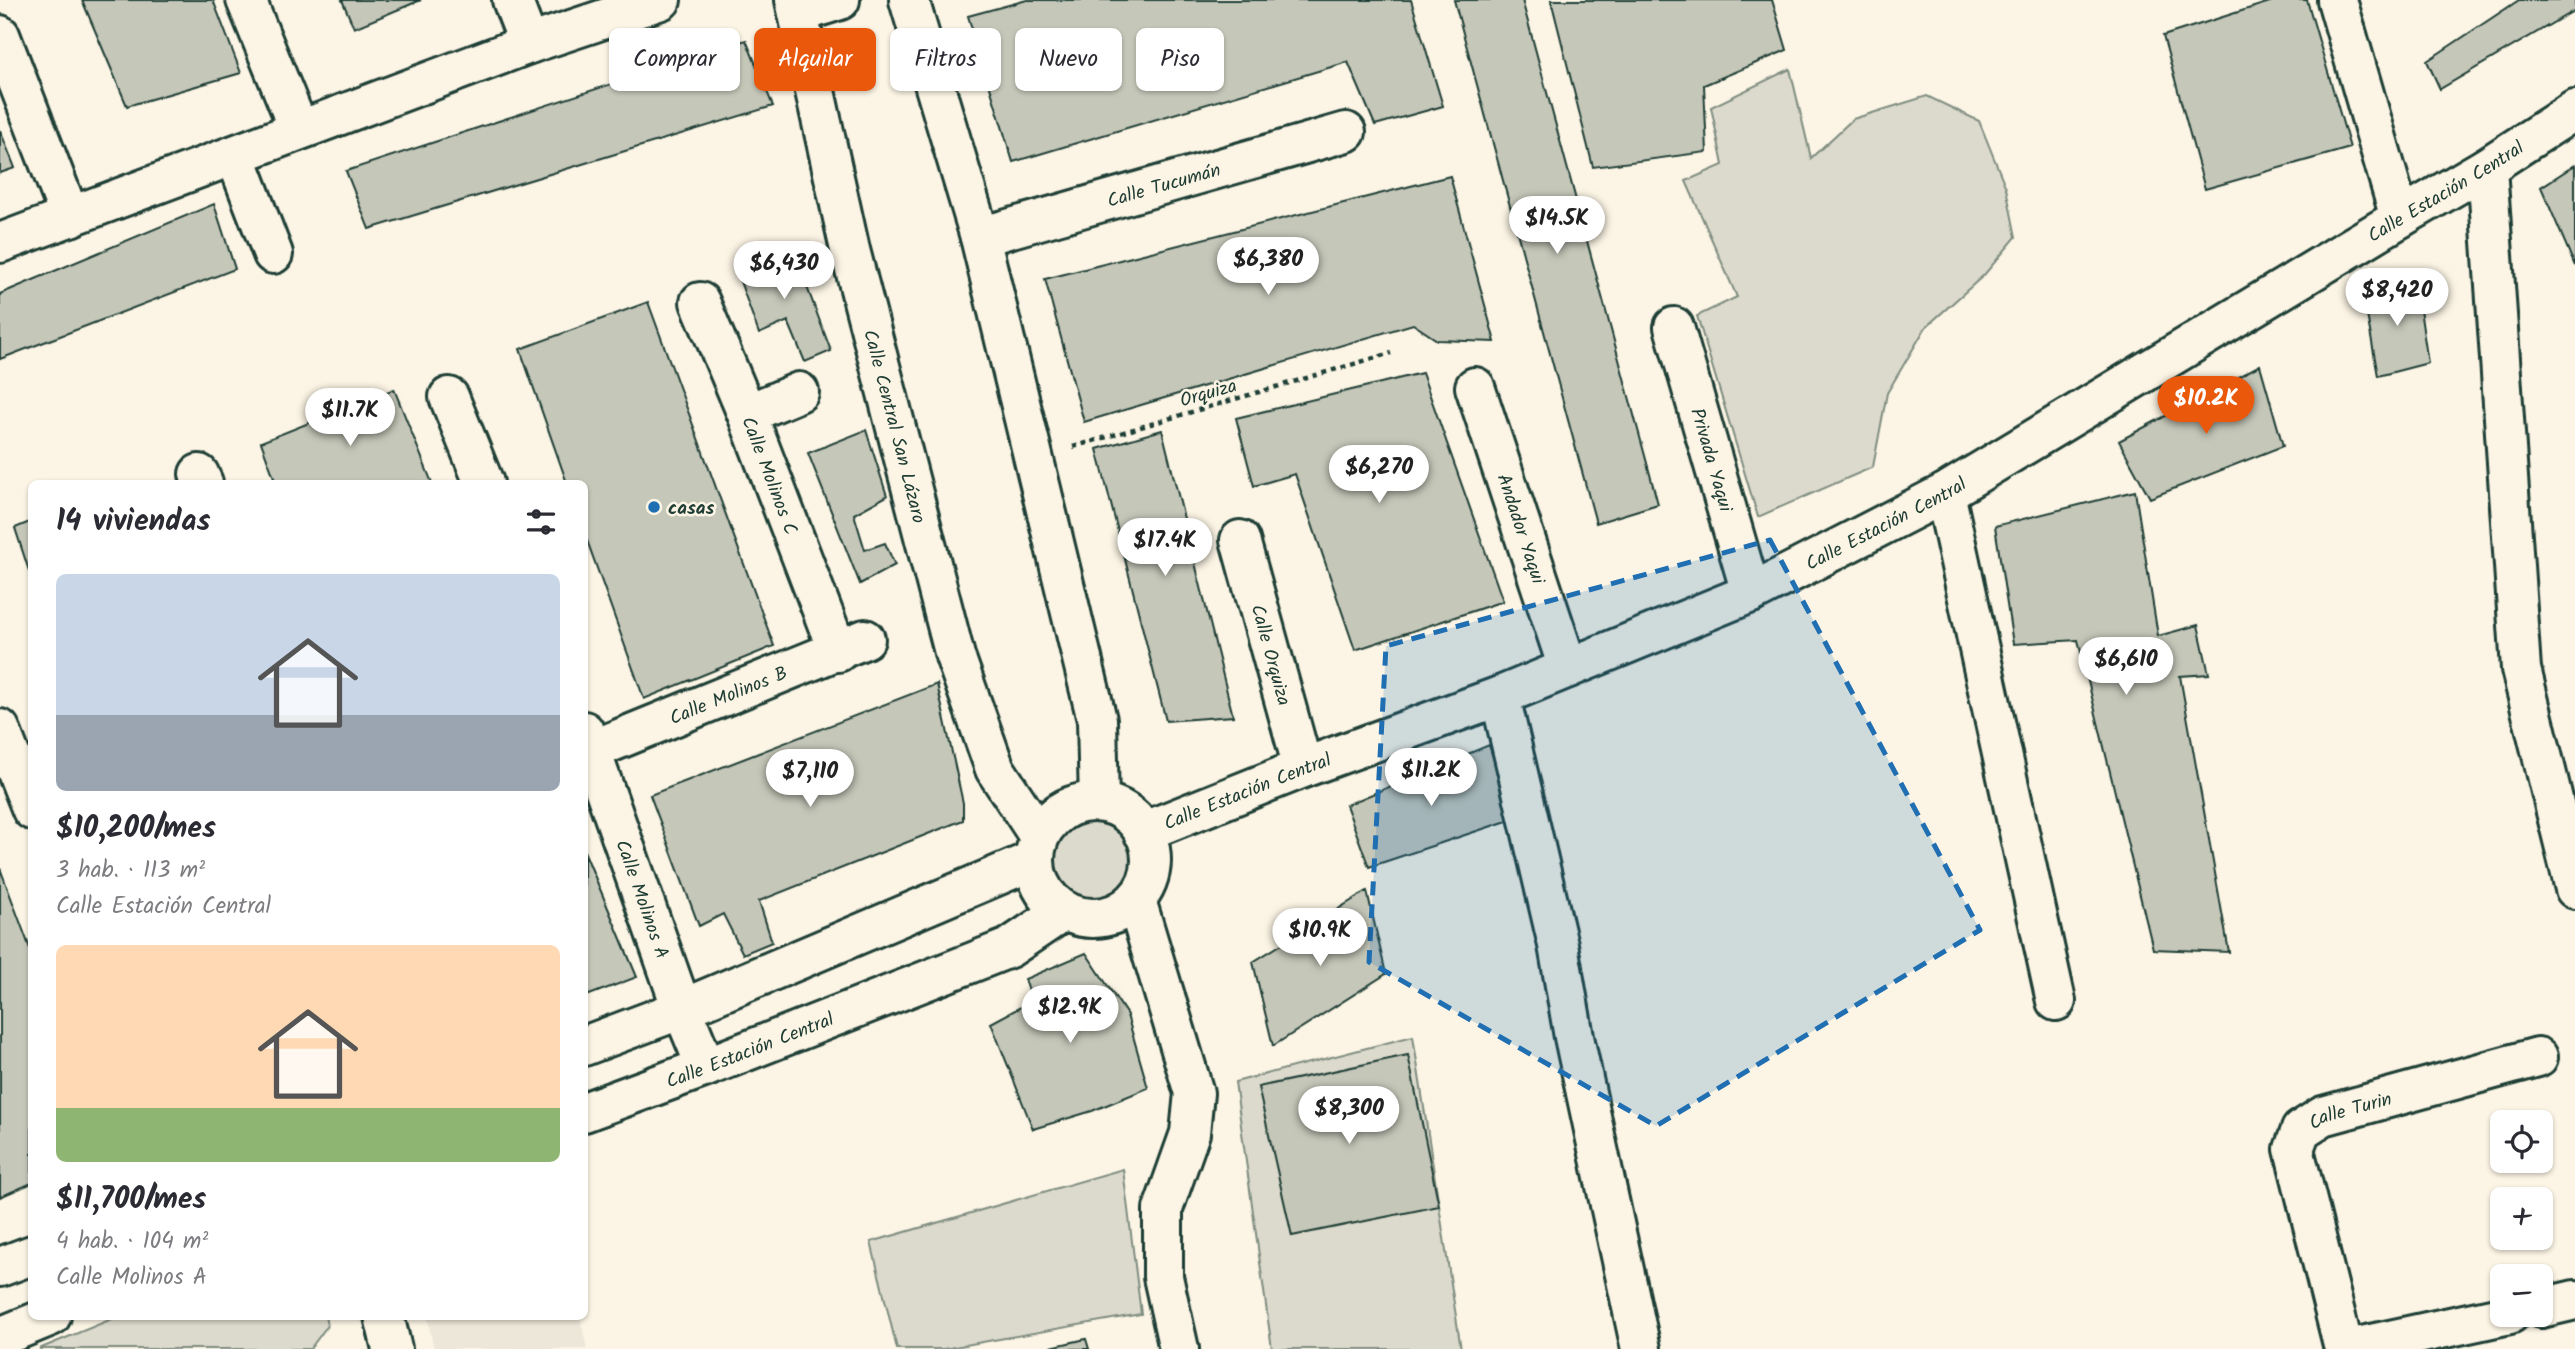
<!DOCTYPE html>
<html lang="es">
<head>
<meta charset="utf-8">
<style>
	body { margin:0; font-family:Kalam,sans-serif; background:#f7f7f7; color:#2b2b33; height:100vh; display:flex; flex-direction:column; font-size:26px; white-space:nowrap }
	* { box-sizing:border-box; margin:0 }
	p { font-size:23px; color:#7c7c81 }
	.icon { flex:none; width:38px; height:38px; fill:none; stroke:currentColor; stroke-width:2; stroke-linecap:round; stroke-linejoin:round }
	.map { position:relative; flex:1; overflow:hidden }
	.side { position:absolute; left:28px; top:480px; width:560px; height:840px; display:flex; flex-direction:column; background:#fff; border-radius:10px; box-shadow:0 2px 5px #0004 }
	.side>* { flex:none }
	.banner { position:absolute; left:609px; top:28px; width:665px; height:63px; display:flex; gap:14px }
	.fabs { position:absolute; left:2490px; top:1110px; display:grid; gap:14px }
	.fabs a { display:grid; place-items:center; width:63px; height:63px; border-radius:10px; background:#fff; box-shadow:0 2px 5px #0004; font-size:35px }
	.price { position:absolute; translate:-50% -60px; padding:0 16px; border-radius:24px; background:#fff; color:#222; font-size:23px; line-height:46px; filter:drop-shadow(0 2px 4px #0008) }
	.price::after { content:''; position:absolute; left:50%; top:42px; width:21px; height:16px; margin-left:-10px; background:inherit; clip-path:polygon(0 0,100% 0,50% 100%) }
	.price.active { background:#ea580c; color:#fff }
	ul { padding:0; list-style:none }
	li { display:grid; align-content:center; gap:14px; height:371px; padding:0 28px }
	li span { display:grid; place-items:center; height:217px; border-radius:10px; color:#555 }
	li>.icon { margin-inline-start:auto }
	span .icon { width:126px; height:126px; fill:#fffc; stroke-width:1 }
	li b { font-size:30px }
	h2 { display:flex; justify-content:space-between; align-items:center; height:84px; padding:0 28px; font-size:30px }
	.pill { padding:0 24px; border-radius:10px; background:#fff; box-shadow:0 2px 5px #0004; font-size:24px; line-height:63px }
	.pill.active { background:#ea580c; color:#fff }
	.map>svg:first-child { display:block }
	.built { fill:#ece7d8 }
	.green { fill:#dcdacc; stroke:#7e8c80; stroke-width:2 }
	.building { fill:#c5c7b9; stroke:#1f3d34; stroke-width:2 }
	.lines { fill:none; stroke-linecap:round; stroke-linejoin:round }
	.minor-casing { stroke:#1f3d34; stroke-width:44 }
	.path { stroke:#1f3d34; stroke-width:4.5; stroke-dasharray:5 5; stroke-linecap:butt }
	.minor { stroke:#fcf5e5; stroke-width:38 }
	.marked { fill:#1f6fb2; fill-opacity:0.2; stroke:#1f6fb2; stroke-width:5; stroke-dasharray:14 9; stroke-linejoin:round }
	.poi-dot { fill:#1f6fb2; stroke:#fcf5e5; stroke-width:2.5 }
	.labels { text-anchor:middle; stroke-width:5; stroke-linejoin:round; paint-order:stroke }
	.street-label { font-size:19px; fill:#1f3d34; stroke:#fcf5e5 }
	.poi-label { font-size:19px; font-weight:bold; fill:#1f3d34; stroke:#fcf5e5; text-anchor:start }
</style>
</head>
<body>
<div class="map">
<svg width="2575" height="1349" viewBox="0 0 2575 1349">
	<rect width="100%" height="100%" fill="#fcf5e5"/>
	<filter id="ink" filterUnits="userSpaceOnUse"><feTurbulence type="fractalNoise" baseFrequency=".0143" numOctaves="2"/><feDisplacementMap in="SourceGraphic" scale="14" xChannelSelector="R" yChannelSelector="G"/><feConvolveMatrix kernelMatrix="1 2 1 2 8 2 1 2 1" color-interpolation-filters="sRGB"/></filter>
	<g filter="url(#ink)">
		<path class="built" d="M427,1316H580L587,1349H434Z"/>
		<path class="green" d="M1790,69L1811,158L1853,119L1927,96L1979,121L2006,188L2016,237L1984,275L1926,327L1887,393L1873,467L1758,517L1697,316L1737,297L1686,181L1723,165L1711,107Z
			M1081,804L1107,805L1138,826L1151,855L1150,882L1114,915L1083,917L1077,910L1054,901C1027,847 1030,835 1081,804Z
			M1413,1036L1461,1349H1272L1235,1082Z
			M1123,1169L1141,1314L943,1349H897L871,1242Z
			M119,1316H325L327,1326L310,1349H39Z"/>
		<path class="building" d="M82,0H213L241,73L127,106Z
			M342,0H421L354,28Z
			M1027,0H1411L1443,106L1375,125L1348,62L1013,162L968,16Z
			M1454,0H1522L1658,504L1596,523Z
			M1551,0H1772L1787,50L1704,85L1707,152L1593,167Z
			M2276,0H2307L2350,148L2205,189L2163,36Z
			M2519,0H2575V10L2440,89L2427,61Z
			M746,40L773,106L369,229L346,171Z
			M0,130L15,168L0,173Z
			M2575,165V266L2541,187Z
			M1450,176L1495,342L1437,340L1413,324L1084,422L1045,279Z
			M214,204L235,269L0,359V294Z
			M792,247L831,351L805,362L788,321L759,334L736,270Z
			M2415,276L2428,363L2378,376L2364,298Z
			M648,302L774,646L644,699L584,532V483H567L520,349Z
			M2260,365L2283,446L2150,498L2119,441Z
			M1422,373L1503,601L1355,650L1295,474L1254,486L1236,418Z
			M394,389L432,483H276L261,442Z
			M866,430L887,496L854,514L865,550L885,543L895,565L860,584L808,453Z
			M1162,430L1233,716L1166,721L1097,449Z
			M2135,491L2158,636L2198,625L2209,674L2180,676L2229,952L2153,949L2078,640L2013,644L1995,526Z
			M32,521V580L15,528Z
			M937,684L963,803V820L759,901L772,942L743,954L723,914L699,926L650,795Z
			M1489,745L1513,819L1369,867L1346,805Z
			M584,851L637,977L584,997Z
			M0,868L32,954V1183L0,1197Z
			M1367,891L1386,974L1273,1046L1253,962Z
			M1086,953L1127,1015L1148,1088L1092,1111L1033,1129L991,1023L1032,1001L1025,979Z
			M1408,1055L1439,1206L1292,1236L1258,1087Z
			M1086,1339L1089,1349H1042Z"/>
		<g class="lines">
			<defs>
				<g id="minor">
					<path d="M246,0L299,130"/>
					<path d="M512,0L529,44"/>
					<path id="s1" d="M795,0L850,250L955,656L995,769L1039,836"/>
					<path d="M909,0L980,237L1097,720L1099,802"/>
					<path d="M2337,0L2400,218"/>
					<path d="M799,13L840,0"/>
					<path d="M0,35L70,217"/>
					<path d="M235,155L273,254"/>
					<path d="M2487,167L2521,669L2575,889"/>
					<path id="s2" d="M980,237L1346,132"/>
					<path d="M0,243L529,44L661,0"/>
					<path id="s3" d="M700,302L747,414L838,652"/>
					<path id="s4" d="M1674,327L1751,593"/>
					<path id="s5" d="M1475,387L1568,668"/>
					<path d="M449,397L484,483"/>
					<path d="M747,414L799,392"/>
					<path d="M199,474L203,483"/>
					<path d="M1945,493L2056,1001"/>
					<path id="s6" d="M1240,540L1303,768"/>
					<path d="M1500,696L1558,945L1574,1037L1641,1349"/>
					<path d="M0,729L32,810"/>
					<path id="s7" d="M584,731L682,1009L706,1067"/>
					<path id="s8" d="M592,750L865,639"/>
					<circle cx="1093" cy="860" r="58"/>
					<path id="s9" d="M1143,832L1303,768L1500,696L1751,593L1945,493L2400,218L2487,167L2575,110"/>
					<path d="M1136,900L1194,1093L1190,1133L1163,1209V1277L1179,1349"/>
					<path d="M584,1046L682,1009L1034,860"/>
					<path id="s10" d="M584,1112L706,1067L1009,948L1064,911"/>
					<path d="M0,1267L32,1255"/>
					<path d="M2541,1308L2575,1300"/>
					<path d="M384,1316L392,1349"/>
					<path d="M0,1337L51,1316"/>
					<path id="s11" d="M2344,1349L2294,1149L2301,1130L2323,1116L2538,1057"/>
					<path d="M2348,1349L2510,1314"/>
				</g>
			</defs>
			<use href="#minor" class="minor-casing"/>
			<path class="path" d="M1073,447L1391,353"/>
			<use href="#minor" class="minor"/>
		</g>
	</g>
	<path class="marked" d="M1770,540L1980,930L1656,1126L1369,962L1386,646Z"/>
	<circle class="poi-dot" cx="654" cy="507" r="7"/>
	<g class="labels">
		<g class="street-label">
			<text dy="7" stroke="none"><textPath href="#s2" startOffset="191">Calle Tucumán</textPath></text>
			<text dy="7" stroke="none"><textPath href="#s9" startOffset="1456">Calle Estación Central</textPath></text>
			<text transform="translate(1208 392) rotate(-16)" y="7">Orquiza</text>
			<text dy="7" stroke="none"><textPath href="#s1" startOffset="438">Calle Central San Lázaro</textPath></text>
			<text dy="7" stroke="none"><textPath href="#s4" startOffset="138">Privada Yaqui</textPath></text>
			<text dy="7" stroke="none"><textPath href="#s3" startOffset="187">Calle Molinos C</textPath></text>
			<text dy="7" stroke="none"><textPath href="#s9" startOffset="805">Calle Estación Central</textPath></text>
			<text dy="7" stroke="none"><textPath href="#s5" startOffset="149">Andador Yaqui</textPath></text>
			<text dy="7" stroke="none"><textPath href="#s6" startOffset="119">Calle Orquiza</textPath></text>
			<text dy="7" stroke="none"><textPath href="#s8" startOffset="147">Calle Molinos B</textPath></text>
			<text dy="7" stroke="none"><textPath href="#s9" startOffset="112">Calle Estación Central</textPath></text>
			<text dy="7" stroke="none"><textPath href="#s7" startOffset="178">Calle Molinos A</textPath></text>
			<text dy="7" stroke="none"><textPath href="#s10" startOffset="177">Calle Estación Central</textPath></text>
			<text dy="7" stroke="none"><textPath href="#s11" startOffset="280">Calle Turin</textPath></text>
		</g>
		<g class="poi-label">
			<text x="668" y="514">casas</text>
		</g>
	</g>
</svg>
<div class="fabs">
<a><svg class="icon" aria-label="locate" viewBox="0 0 24 24"><circle cx="12" cy="12" r="6"/><path d="M12 2v4M12 18v4M2 12h4M18 12h4"/></svg></a>
<a>+</a>
<a>−</a>
</div>
<b class="price" style="left:1557px;top:256px">$14.5K</b>
<b class="price" style="left:1268px;top:297px">$6,380</b>
<b class="price" style="left:784px;top:301px">$6,430</b>
<b class="price" style="left:2397px;top:328px">$8,420</b>
<b class="price active" style="left:2206px;top:436px">$10.2K</b>
<b class="price" style="left:350px;top:448px">$11.7K</b>
<b class="price" style="left:1379px;top:505px">$6,270</b>
<b class="price" style="left:1165px;top:578px">$17.4K</b>
<b class="price" style="left:2126px;top:697px">$6,610</b>
<b class="price" style="left:1431px;top:808px">$11.2K</b>
<b class="price" style="left:810px;top:809px">$7,110</b>
<b class="price" style="left:1320px;top:968px">$10.9K</b>
<b class="price" style="left:1070px;top:1045px">$12.9K</b>
<b class="price" style="left:1349px;top:1146px">$8,300</b>
<div class="banner">
<a class="pill">Comprar</a>
<a class="pill active">Alquilar</a>
<a class="pill">Filtros</a>
<a class="pill">Nuevo</a>
<a class="pill">Piso</a>
</div>
<section class="side">
<h2>14 viviendas<svg class="icon" aria-label="filters" viewBox="0 0 24 24"><path d="M4 7h16M4 17h16"/><circle cx="9" cy="7" r="2"/><circle cx="15" cy="17" r="2"/></svg></h2>
<ul>
<li><span style="background:linear-gradient(#c9d6e8 65%,#9aa5b1 0)"><svg class="icon" aria-label="home" viewBox="0 0 24 24"><path d="M3 11l9-7 9 7M6 9v11h12V9"/></svg></span><div><b>$10,200/mes</b><p>3 hab. · 113 m²</p><p>Calle Estación Central</p></div></li>
<li><span style="background:linear-gradient(#ffd9b3 75%,#8fb573 0)"><svg class="icon" aria-label="home" viewBox="0 0 24 24"><path d="M3 11l9-7 9 7M6 9v11h12V9"/></svg></span><div><b>$11,700/mes</b><p>4 hab. · 104 m²</p><p>Calle Molinos A</p></div></li>
</ul>
</section>
</div>
</body>
</html>
